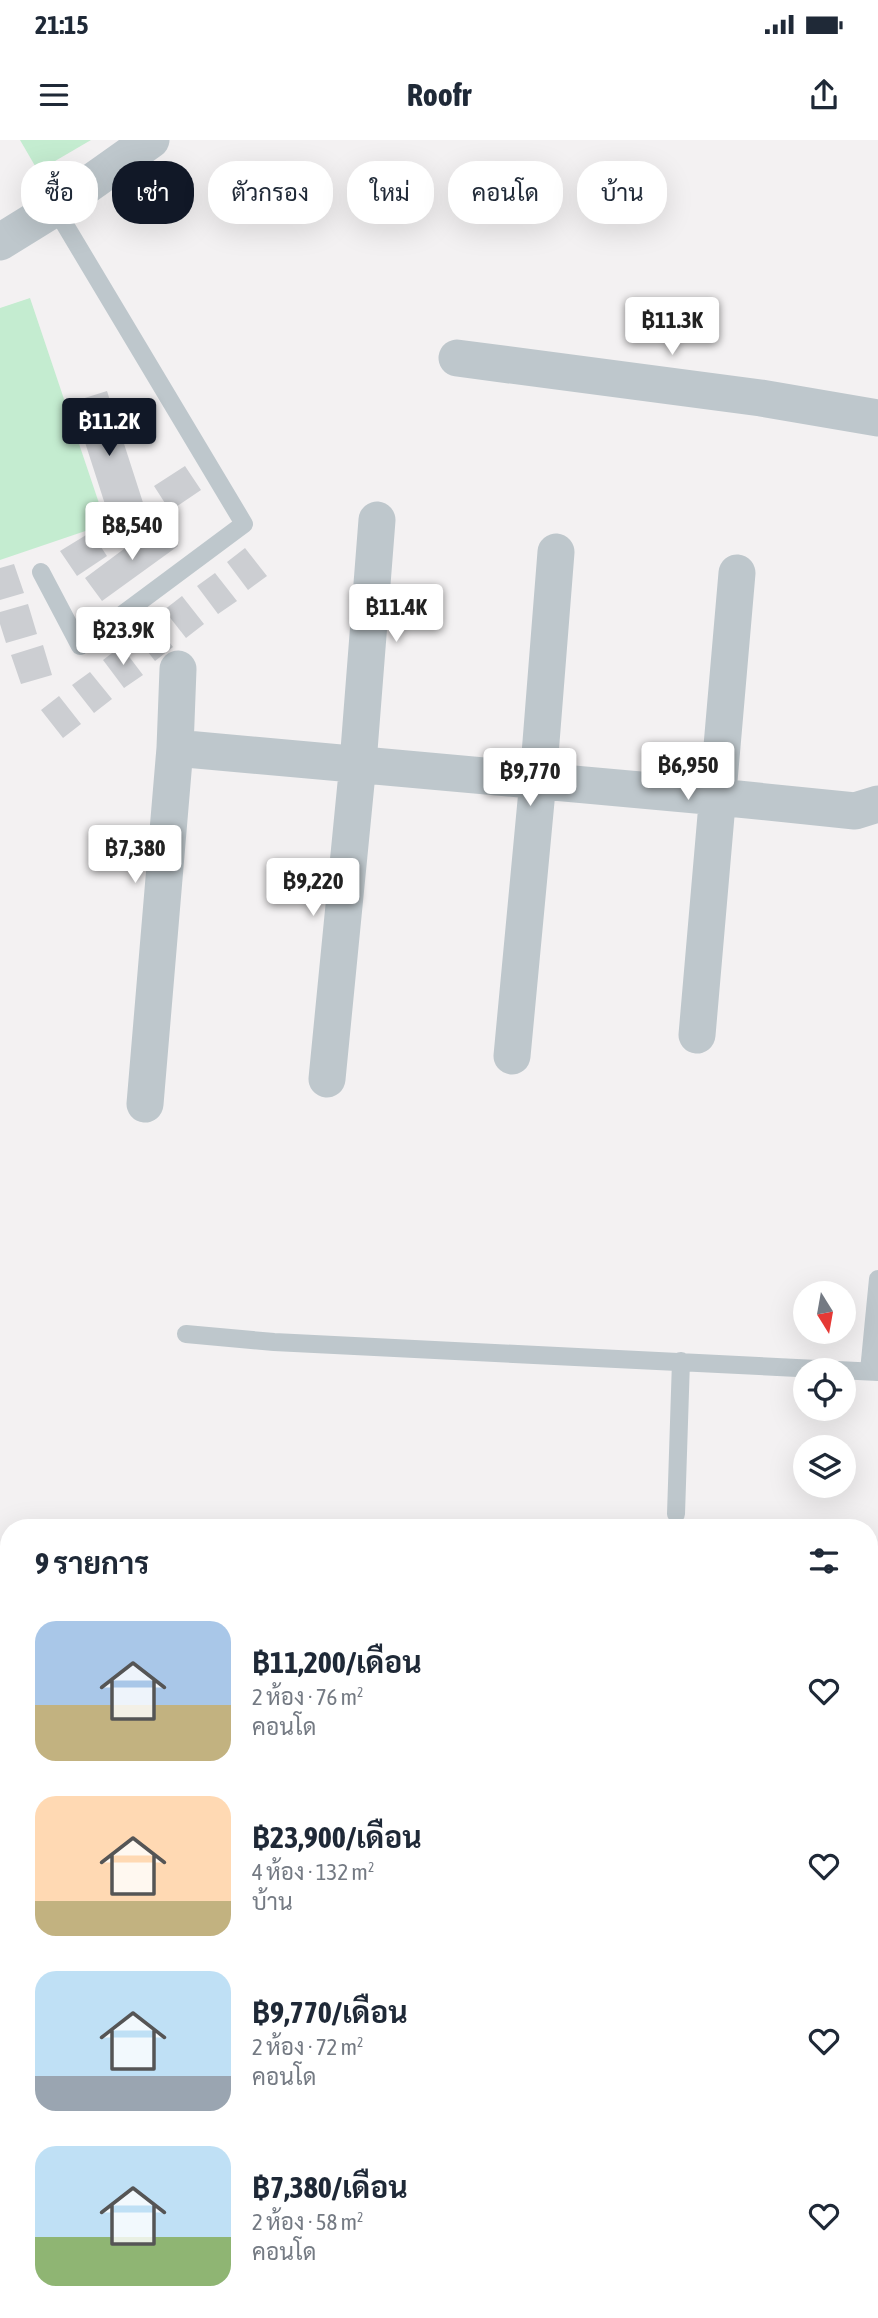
<!DOCTYPE html>
<html lang="th">
<head>
<meta charset="utf-8">
<style>
	body { margin:0; font-family:"Asap Condensed",Sarabun,sans-serif; background:#f6f6f7; color:#1f2937; height:100vh; display:flex; flex-direction:column; font-size:26px; white-space:nowrap }
	* { box-sizing:border-box; margin:0 }
	p { font-size:23px; color:#747a83 }
	.icon { flex:none; width:38px; height:38px; fill:none; stroke:currentColor; stroke-width:2; stroke-linecap:round; stroke-linejoin:round }
	.map { position:relative; flex:1; overflow:hidden }
	.side { position:absolute; left:0px; top:1379px; width:878px; height:800px; display:flex; flex-direction:column; background:#fff; border-radius:28px 28px 0 0; box-shadow:0 7px 28px #0002 }
	.side>* { flex:none }
	.guide { position:absolute; left:21px; top:21px; width:836px; height:63px; display:flex; gap:14px }
	.needle { width:46px; rotate:169deg }
	.fabs { position:absolute; left:793px; top:1141px; display:grid; gap:14px }
	.fabs a { display:grid; place-items:center; width:63px; height:63px; border-radius:50%; background:#fff; box-shadow:0 7px 28px #0002; font-size:35px }
	.price { position:absolute; translate:-50% -60px; padding:0 16px; border-radius:7px; background:#fff; color:#222; font-size:23px; line-height:46px; filter:drop-shadow(0 2px 4px #0008) }
	.price::after { content:''; position:absolute; left:50%; top:42px; width:21px; height:16px; margin-left:-10px; background:inherit; clip-path:polygon(0 0,100% 0,50% 100%) }
	.price.active { background:#111827; color:#fff }
	ul { padding:0; list-style:none }
	li { display:flex; align-items:center; gap:21px; height:175px; padding:0 35px }
	li span { display:grid; place-items:center; flex:none; width:196px; height:140px; border-radius:21px; color:#555 }
	li>.icon { margin-inline-start:auto }
	span .icon { width:84px; height:84px; fill:#fffc; stroke-width:1 }
	li b { font-size:30px }
	h2 { display:flex; justify-content:space-between; align-items:center; height:84px; padding:0 35px; font-size:30px }
	.chip { padding:0 24px; border-radius:28px; background:#fff; box-shadow:0 7px 28px #0002; font-size:24px; line-height:63px }
	.chip.active { background:#111827; color:#fff }
	.status { display:flex; justify-content:space-between; align-items:center; height:49px; padding:0 35px; background:#fff; direction:ltr }
	.status svg { height:19px; fill:currentColor }
	header { display:flex; justify-content:space-between; align-items:center; height:91px; padding:0 35px; background:#fff; font-size:32px; font-weight:700 }
	.map>svg:first-child { display:block }
	.green { fill:#c4ecd0 }
	.lines { fill:none; stroke-linecap:round; stroke-linejoin:round }
	.canal { stroke:#95dde5; stroke-width:35 }
	.building { fill:#ccced2 }
	.lane { stroke:#bec7cc; stroke-width:18 }
	.street { stroke:#bec7cc; stroke-width:37 }
	.secondary { stroke:#bfc9d1; stroke-width:38 }
</style>
</head>
<body>
<div class="status"><b>21:15</b><svg viewBox="0 0 49 12"><path d="M0 12V9h3v3zM5 12V6h3v6zM10 12V3h3v9zM15 12V0h3v12zM26 1h20v11H26zM47 4h2v5h-2z"/></svg></div>
<header><svg class="icon" aria-label="menu" viewBox="0 0 24 24"><path d="M4 6h16M4 12h16M4 18h16"/></svg>Roofr<svg class="icon" aria-label="share" viewBox="0 0 24 24"><path d="M12 15V3M7 8l5-5 5 5M5 13v7h14v-7"/></svg></header>
<div class="map">
<svg width="878" height="2178" viewBox="0 0 878 2178">
	<rect width="100%" height="100%" fill="#f3f1f2"/>
	<path class="green" d="M20,0H91L38,31Z
		M30,158L106,384L0,420V168Z"/>
	<g class="lines">
		<path class="canal" d="M870,2041L878,2040
			M0,2134H9"/>
	</g>
	<path class="building" d="M107,251L147,375L112,386L72,262Z
		M185,326L201,350L170,371L154,346Z
		M160,382L178,406L102,461L85,438Z
		M91,392L107,416L77,436L60,411Z
		M245,408L267,436L248,450L227,422Z
		M14,424L24,453L0,460V428Z
		M215,433L237,461L218,474L197,446Z
		M182,456L204,484L186,498L164,470Z
		M28,464L37,494L6,503L0,484V472Z
		M151,479L173,507L155,521L133,493Z
		M43,505L52,535L21,544L11,515Z
		M121,506L143,535L124,548L103,520Z
		M90,532L112,559L94,573L72,545Z
		M59,556L81,584L63,598L41,570Z"/>
	<g class="lines">
		<path class="lane" d="M41,432L80,506L244,384L55,68
			M186,1194L274,1202L878,1232
			M869,1231L878,1139
			M676,1374L681,1221
			M0,1985L9,1982"/>
		<path class="street" d="M0,102L55,68L151,0
			M457,218L761,258L878,278
			M175,608L718,657L855,671L878,664
			M697,895L737,433
			M512,916L538,640L556,412
			M327,939L358,623L377,380
			M145,964L175,608L178,529
			M870,2072L878,2070
			M689,2170L692,2178
			M255,2178L314,2170"/>
		<path class="secondary" d="M870,1691L878,1684
			M870,1754L878,1747
			M362,2178L369,2170
			M428,2178L436,2170"/>
	</g>
</svg>
<div class="fabs">
<a><svg class="needle" viewBox="-14 -14 28 28"><path d="M0-13l5 13h-10z" fill="#e53935"/><path d="M0 13l5-13h-10z" fill="#747a83"/></svg></a>
<a><svg class="icon" aria-label="locate" viewBox="0 0 24 24"><circle cx="12" cy="12" r="6"/><path d="M12 2v4M12 18v4M2 12h4M18 12h4"/></svg></a>
<a><svg class="icon" aria-label="layers" viewBox="0 0 24 24"><path d="M12 4l9 5-9 5-9-5zM3 14l9 5 9-5"/></svg></a>
</div>
<b class="price" style="left:672px;top:217px">฿11.3K</b>
<b class="price active" style="left:109px;top:318px">฿11.2K</b>
<b class="price" style="left:132px;top:422px">฿8,540</b>
<b class="price" style="left:396px;top:504px">฿11.4K</b>
<b class="price" style="left:123px;top:527px">฿23.9K</b>
<b class="price" style="left:688px;top:662px">฿6,950</b>
<b class="price" style="left:530px;top:668px">฿9,770</b>
<b class="price" style="left:135px;top:745px">฿7,380</b>
<b class="price" style="left:313px;top:778px">฿9,220</b>
<div class="guide">
<a class="chip">ซื้อ</a>
<a class="chip active">เช่า</a>
<a class="chip">ตัวกรอง</a>
<a class="chip">ใหม่</a>
<a class="chip">คอนโด</a>
<a class="chip">บ้าน</a>
</div>
<section class="side">
<h2>9 รายการ<svg class="icon" aria-label="filters" viewBox="0 0 24 24"><path d="M4 7h16M4 17h16"/><circle cx="9" cy="7" r="2"/><circle cx="15" cy="17" r="2"/></svg></h2>
<ul>
<li><span style="background:linear-gradient(#a9c7e8 60%,#c2b280 0)"><svg class="icon" aria-label="home" viewBox="0 0 24 24"><path d="M3 11l9-7 9 7M6 9v11h12V9"/></svg></span><div><b>฿11,200/เดือน</b><p>2 ห้อง · 76 m²</p><p>คอนโด</p></div><svg class="icon" aria-label="heart" viewBox="0 0 24 24"><path d="M12 20l-8-8c-3-5 5-10 8-4 3-6 11-1 8 4z"/></svg></li>
<li><span style="background:linear-gradient(#ffd9b3 75%,#c2b280 0)"><svg class="icon" aria-label="home" viewBox="0 0 24 24"><path d="M3 11l9-7 9 7M6 9v11h12V9"/></svg></span><div><b>฿23,900/เดือน</b><p>4 ห้อง · 132 m²</p><p>บ้าน</p></div><svg class="icon" aria-label="heart" viewBox="0 0 24 24"><path d="M12 20l-8-8c-3-5 5-10 8-4 3-6 11-1 8 4z"/></svg></li>
<li><span style="background:linear-gradient(#bfe0f5 75%,#9aa5b1 0)"><svg class="icon" aria-label="home" viewBox="0 0 24 24"><path d="M3 11l9-7 9 7M6 9v11h12V9"/></svg></span><div><b>฿9,770/เดือน</b><p>2 ห้อง · 72 m²</p><p>คอนโด</p></div><svg class="icon" aria-label="heart" viewBox="0 0 24 24"><path d="M12 20l-8-8c-3-5 5-10 8-4 3-6 11-1 8 4z"/></svg></li>
<li><span style="background:linear-gradient(#bfe0f5 65%,#8fb573 0)"><svg class="icon" aria-label="home" viewBox="0 0 24 24"><path d="M3 11l9-7 9 7M6 9v11h12V9"/></svg></span><div><b>฿7,380/เดือน</b><p>2 ห้อง · 58 m²</p><p>คอนโด</p></div><svg class="icon" aria-label="heart" viewBox="0 0 24 24"><path d="M12 20l-8-8c-3-5 5-10 8-4 3-6 11-1 8 4z"/></svg></li>
</ul>
</section>
</div>
</body>
</html>
